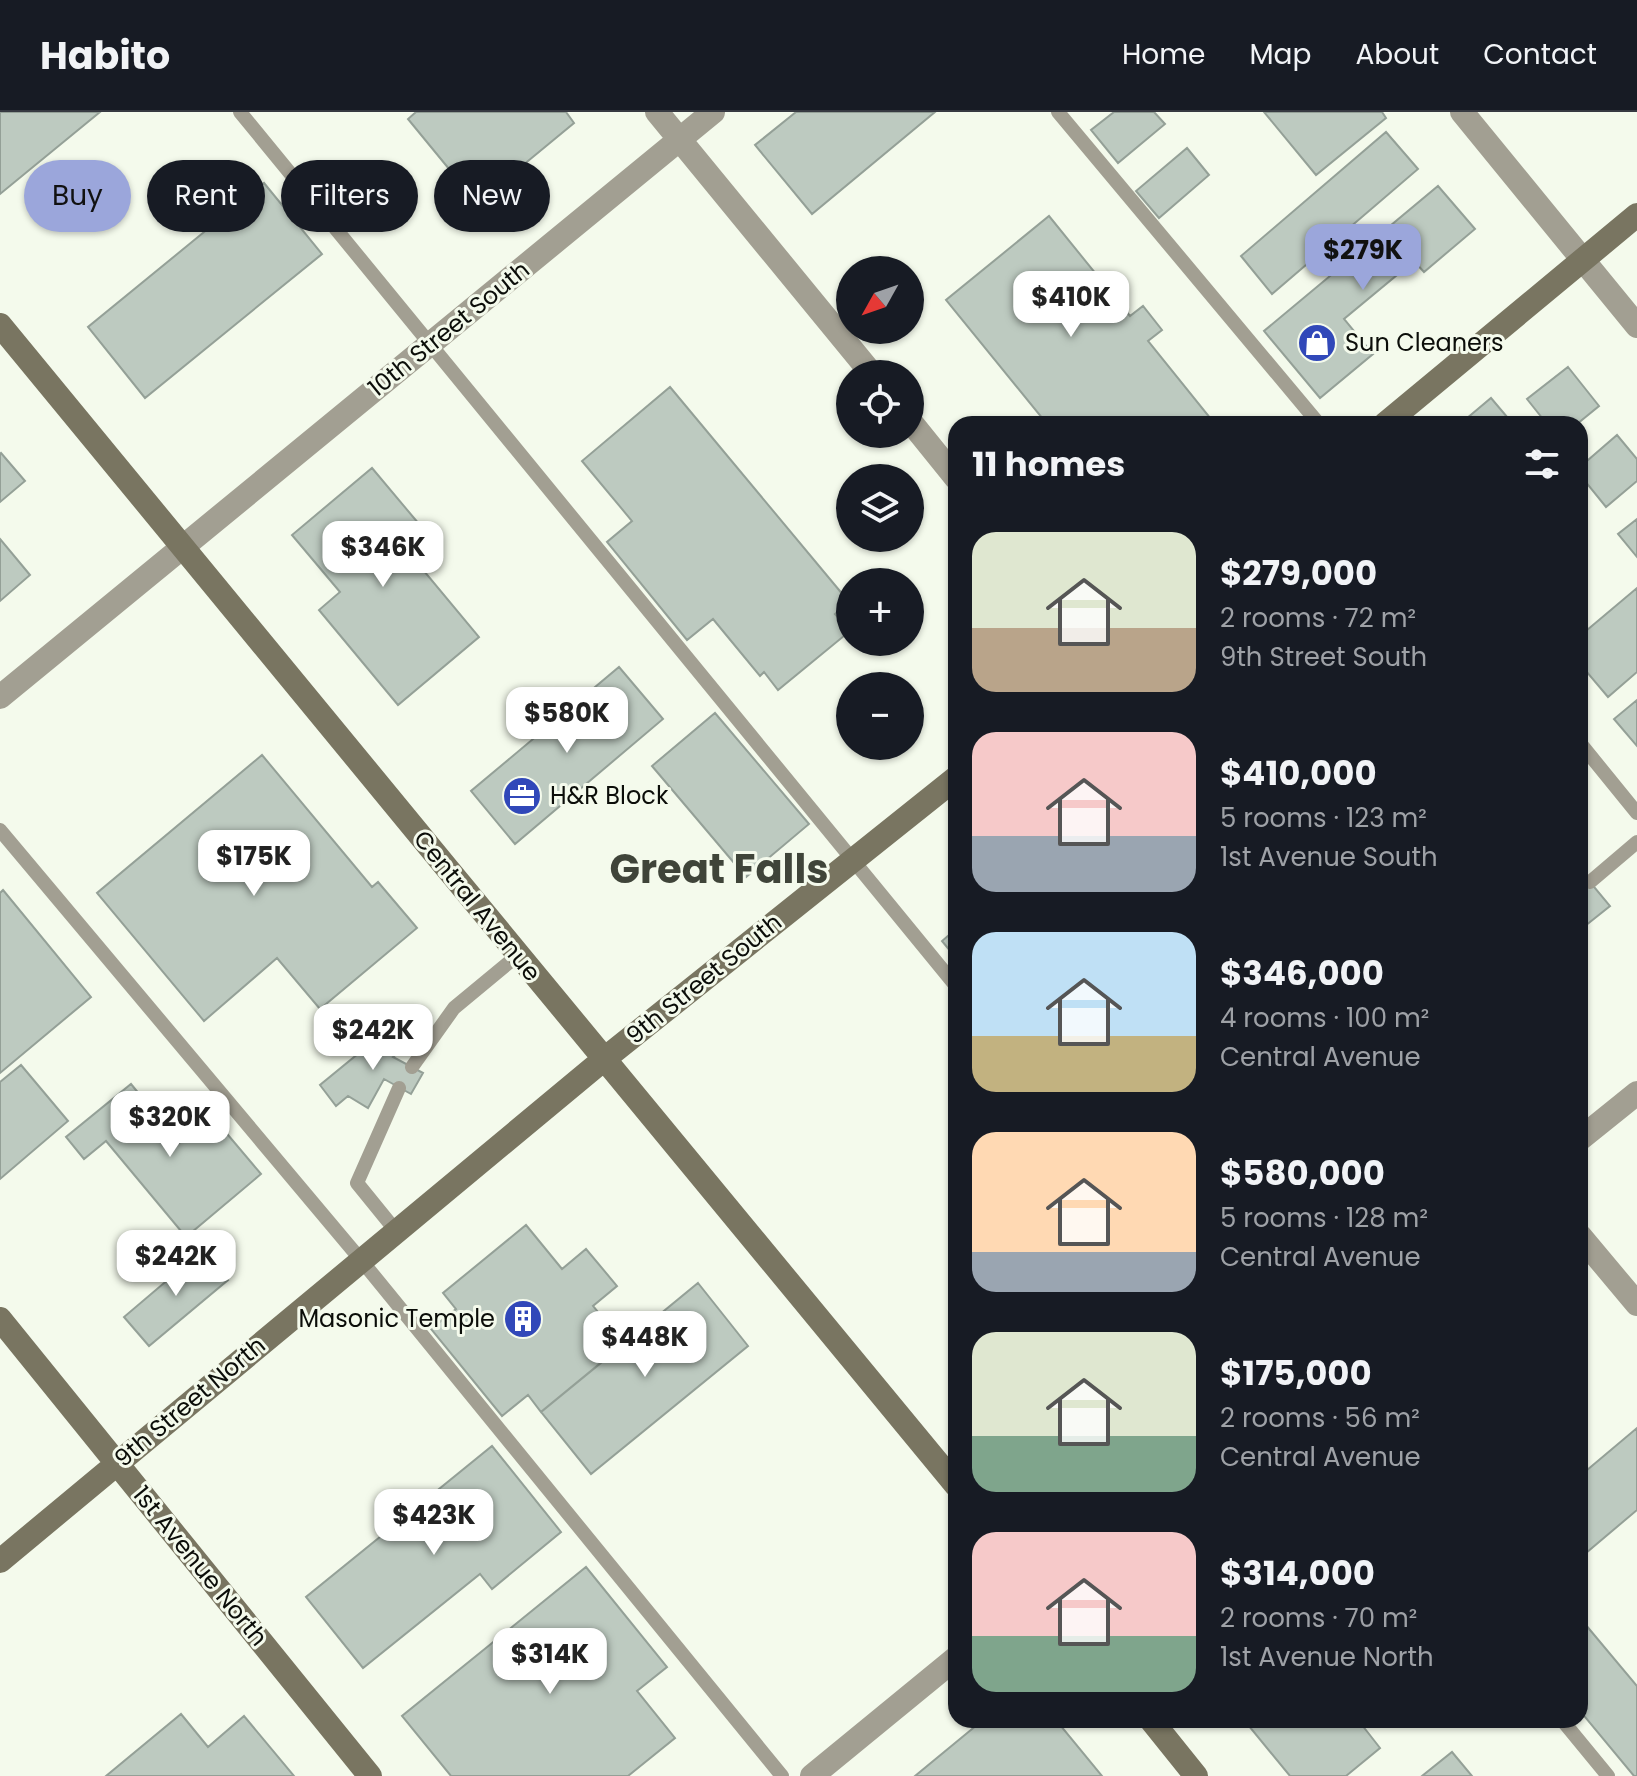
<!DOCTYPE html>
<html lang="en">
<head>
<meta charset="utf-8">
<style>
	body { margin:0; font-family:Poppins,sans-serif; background:#242831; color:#f1f3f6; height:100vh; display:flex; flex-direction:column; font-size:30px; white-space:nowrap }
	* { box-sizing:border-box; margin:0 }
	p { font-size:26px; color:#9ea1a6 }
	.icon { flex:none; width:44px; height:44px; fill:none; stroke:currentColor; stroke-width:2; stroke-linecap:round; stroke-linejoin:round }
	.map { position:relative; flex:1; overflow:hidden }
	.panel { position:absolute; left:948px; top:304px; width:640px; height:1312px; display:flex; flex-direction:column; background:#171b24; border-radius:24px; box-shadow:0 2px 6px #0004 }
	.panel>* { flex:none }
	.guide { position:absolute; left:24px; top:48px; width:760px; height:72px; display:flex; gap:16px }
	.needle { width:52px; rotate:230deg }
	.fabs { position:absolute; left:836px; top:144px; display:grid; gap:16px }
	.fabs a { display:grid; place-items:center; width:88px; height:88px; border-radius:50%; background:#171b24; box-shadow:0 2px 6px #0004; font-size:40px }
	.price { position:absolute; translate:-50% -68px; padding:0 18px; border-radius:16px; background:#fff; color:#222; font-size:26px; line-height:52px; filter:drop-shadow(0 2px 4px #0008) }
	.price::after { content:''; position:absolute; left:50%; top:48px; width:24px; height:18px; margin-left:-12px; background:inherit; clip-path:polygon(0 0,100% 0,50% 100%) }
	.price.on { background:#9ba6db; color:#111 }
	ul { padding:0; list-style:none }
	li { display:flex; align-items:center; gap:24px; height:200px; padding:0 24px }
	li span { display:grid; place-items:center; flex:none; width:224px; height:160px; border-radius:24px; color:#555 }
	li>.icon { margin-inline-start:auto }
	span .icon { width:96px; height:96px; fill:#fffc; stroke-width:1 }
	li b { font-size:34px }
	h2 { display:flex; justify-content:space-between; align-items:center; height:96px; padding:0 24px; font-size:34px }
	.chip { padding:0 28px; border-radius:36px; background:#171b24; box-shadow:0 2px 6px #0004; font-size:28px; line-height:72px }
	.chip.on { background:#9ba6db; color:#111 }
	header { display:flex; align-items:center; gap:48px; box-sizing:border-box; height:112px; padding:0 40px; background:#171b24; border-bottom:2px solid #363941 }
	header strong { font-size:38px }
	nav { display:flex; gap:44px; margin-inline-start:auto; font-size:28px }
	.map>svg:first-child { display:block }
	.building { fill:#bdcac0; stroke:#94a097; stroke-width:2 }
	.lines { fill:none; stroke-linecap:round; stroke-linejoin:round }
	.lane { stroke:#a29f92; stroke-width:14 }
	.street { stroke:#a29f92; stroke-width:24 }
	.secondary { stroke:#797561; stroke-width:24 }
	.labels { text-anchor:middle; stroke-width:6; stroke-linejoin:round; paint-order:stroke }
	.street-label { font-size:24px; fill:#0b0d09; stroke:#f4faec }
	.poi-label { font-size:24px; fill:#0b0d09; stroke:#f4faec; text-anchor:start }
	.town-label { font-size:40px; font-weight:bold; fill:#3f4439; stroke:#f4faec }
</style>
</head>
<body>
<header>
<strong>Habito</strong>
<nav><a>Home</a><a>Map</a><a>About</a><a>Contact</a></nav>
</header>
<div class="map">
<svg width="1637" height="1664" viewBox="0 0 1637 1664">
	<rect width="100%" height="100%" fill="#f4faec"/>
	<path class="building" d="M0,0H100L0,82Z
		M416,0H566L574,11L477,91L408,7Z
		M796,0H935L812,102L755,33Z
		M1114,0H1154L1165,12L1118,51L1091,18Z
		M1264,0H1382L1386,6L1316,63Z
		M1386,20L1418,57L1272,182L1241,144Z
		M1187,36L1209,63L1159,106L1136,79Z
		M264,71L322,142L145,286L88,215Z
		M1438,74L1475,117L1424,160L1414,149L1344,207L1373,242L1320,286L1264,219Z
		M1049,104L1130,204L1143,194L1162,218L1148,229L1215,312H1047L946,188Z
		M1568,255L1599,294L1577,312H1547L1527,287Z
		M670,275L849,490L835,502L850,519L778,578L764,560L760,564L713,507L687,528L607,430L632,409L582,349Z
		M1491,286L1513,312H1460Z
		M1617,323L1637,347V369L1606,395L1580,363V355Z
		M1,341L25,369L0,390V342Z
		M372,356L419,412L399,429L479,525L398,593L319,498L340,480L292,423Z
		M1637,407V445L1618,422Z
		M0,427L30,463L0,489Z
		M1637,476V560L1608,585L1580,552V524Z
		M619,555L663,607L515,732L471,679Z
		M1637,588V634L1614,607Z
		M715,601L809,712L746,765L652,654Z
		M262,643L372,775L378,770L417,816L320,897L277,846L204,909L97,781Z
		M1580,758L1610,794L1580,818Z
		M3,778L91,885L0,961V781Z
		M956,817V846L942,829Z
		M392,914L407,933L393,945L423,961L411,982L384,967L368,996L348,984L336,994L320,973Z
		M21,953L68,1009L0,1067V970Z
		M131,972L179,1031L212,1004L261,1062L186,1125L106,1029L84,1047L66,1025Z
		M526,1113L562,1157L586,1137L617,1174L593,1194L624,1232L541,1300L528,1283L502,1304L431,1217L456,1197L443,1181Z
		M203,1138L228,1168L149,1234L124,1205Z
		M698,1171L748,1234L591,1362L541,1300Z
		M1637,1316V1398L1580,1446V1364Z
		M492,1334L561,1420L492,1477L480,1462L363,1556L306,1485Z
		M586,1455L667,1555L637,1579L675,1626L628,1664H451L402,1604Z
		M1580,1506L1637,1574V1664H1634L1580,1599Z
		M181,1602L208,1635L244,1604L294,1664H106Z
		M983,1608H1056L1102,1664H915Z
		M1244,1608H1358L1380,1636L1346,1664H1290Z
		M1452,1640L1472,1664H1422Z"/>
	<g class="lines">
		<path class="lane" d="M240,0L956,874
			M1058,0L1319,312
			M1580,631L1637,701
			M0,718L361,1148L782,1664
			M1590,770L1637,730
			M412,955L454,896L518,843
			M396,1119L357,1071L399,976
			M1562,1608L1608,1664"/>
		<path class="street" d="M657,0L872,262
			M1462,0L1637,214
			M910,309L956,366
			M0,585L713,0
			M1580,1027L1637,981
			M1580,1124L1637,1192
			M812,1664L956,1546"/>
		<path class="secondary" d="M0,213C319,599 636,988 956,1373
			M1385,312L1637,103
			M0,1207L370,1664
			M0,1449L603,948L956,666
			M1151,1608L1196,1664"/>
	</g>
	<defs>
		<symbol id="shop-disc" viewBox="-11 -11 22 22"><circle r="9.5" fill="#3148b9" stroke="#f4faec"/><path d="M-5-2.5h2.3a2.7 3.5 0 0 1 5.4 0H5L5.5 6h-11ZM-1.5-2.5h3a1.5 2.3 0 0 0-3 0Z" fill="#fff"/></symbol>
		<symbol id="office-disc" viewBox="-11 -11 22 22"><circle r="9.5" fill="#3148b9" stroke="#f4faec"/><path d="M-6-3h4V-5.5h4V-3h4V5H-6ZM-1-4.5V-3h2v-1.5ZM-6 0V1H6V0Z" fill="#fff"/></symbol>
		<symbol id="building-disc" viewBox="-11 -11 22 22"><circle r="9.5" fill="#3148b9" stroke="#f4faec"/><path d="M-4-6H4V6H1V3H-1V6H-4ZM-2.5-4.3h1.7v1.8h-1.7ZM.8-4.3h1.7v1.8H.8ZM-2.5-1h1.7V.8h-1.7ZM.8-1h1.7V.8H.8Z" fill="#fff"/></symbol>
	</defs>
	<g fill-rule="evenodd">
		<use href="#shop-disc" x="1295" y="209" width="44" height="44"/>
		<use href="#office-disc" x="500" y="662" width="44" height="44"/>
		<use href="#building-disc" x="501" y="1185" width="44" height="44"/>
	</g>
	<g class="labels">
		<g class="street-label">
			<text transform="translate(449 217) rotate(-39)" y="8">10th Street South</text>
			<text transform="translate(477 794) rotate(51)" y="8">Central Avenue</text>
			<text transform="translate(704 867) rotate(-39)" y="8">9th Street South</text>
			<text transform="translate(190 1290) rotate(-40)" y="8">9th Street North</text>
			<text transform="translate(200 1454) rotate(51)" y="8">1st Avenue North</text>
		</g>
		<g class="poi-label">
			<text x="1345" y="239">Sun Cleaners</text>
			<text x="550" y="692">H&amp;R Block</text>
			<text x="495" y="1215" text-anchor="end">Masonic Temple</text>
		</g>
		<g class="town-label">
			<text x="719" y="771">Great Falls</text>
		</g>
	</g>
</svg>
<div class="fabs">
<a><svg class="needle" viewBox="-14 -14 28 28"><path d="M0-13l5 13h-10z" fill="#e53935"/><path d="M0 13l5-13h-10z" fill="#9ea1a6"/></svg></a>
<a><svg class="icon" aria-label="locate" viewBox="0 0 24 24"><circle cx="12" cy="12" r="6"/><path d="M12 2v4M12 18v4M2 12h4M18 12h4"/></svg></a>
<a><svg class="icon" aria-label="layers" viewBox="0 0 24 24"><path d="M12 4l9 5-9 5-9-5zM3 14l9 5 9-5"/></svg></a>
<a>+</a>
<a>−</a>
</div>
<b class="price on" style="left:1363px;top:180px">$279K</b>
<b class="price" style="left:1071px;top:227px">$410K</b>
<b class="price" style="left:383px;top:477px">$346K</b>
<b class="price" style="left:567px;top:643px">$580K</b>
<b class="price" style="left:254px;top:786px">$175K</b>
<b class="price" style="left:373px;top:960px">$242K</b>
<b class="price" style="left:170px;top:1047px">$320K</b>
<b class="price" style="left:176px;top:1186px">$242K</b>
<b class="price" style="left:645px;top:1267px">$448K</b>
<b class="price" style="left:434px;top:1445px">$423K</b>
<b class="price" style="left:550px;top:1584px">$314K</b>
<div class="guide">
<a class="chip on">Buy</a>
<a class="chip">Rent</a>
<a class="chip">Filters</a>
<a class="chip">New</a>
</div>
<section class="panel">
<h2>11 homes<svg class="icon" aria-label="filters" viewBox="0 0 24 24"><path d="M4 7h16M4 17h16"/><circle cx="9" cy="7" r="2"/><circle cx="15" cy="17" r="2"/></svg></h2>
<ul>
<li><span style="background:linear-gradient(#dfe7d0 60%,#b9a48a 0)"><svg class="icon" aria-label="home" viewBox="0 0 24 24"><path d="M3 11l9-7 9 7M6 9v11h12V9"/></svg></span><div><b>$279,000</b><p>2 rooms · 72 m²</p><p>9th Street South</p></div></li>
<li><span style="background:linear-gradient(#f6c9c9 65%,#9aa5b1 0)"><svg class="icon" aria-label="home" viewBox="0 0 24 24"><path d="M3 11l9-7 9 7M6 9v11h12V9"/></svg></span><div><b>$410,000</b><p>5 rooms · 123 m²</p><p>1st Avenue South</p></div></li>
<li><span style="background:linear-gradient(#bfe0f5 65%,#c2b280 0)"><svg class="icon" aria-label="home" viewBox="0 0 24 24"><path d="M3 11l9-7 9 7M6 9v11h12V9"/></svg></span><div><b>$346,000</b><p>4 rooms · 100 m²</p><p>Central Avenue</p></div></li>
<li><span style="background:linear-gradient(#ffd9b3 75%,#9aa5b1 0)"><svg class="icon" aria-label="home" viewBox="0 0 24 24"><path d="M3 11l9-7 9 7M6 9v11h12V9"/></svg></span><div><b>$580,000</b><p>5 rooms · 128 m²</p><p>Central Avenue</p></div></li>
<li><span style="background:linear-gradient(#dfe7d0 65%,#7fa58c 0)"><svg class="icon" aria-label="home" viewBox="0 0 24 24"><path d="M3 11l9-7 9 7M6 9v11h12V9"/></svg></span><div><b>$175,000</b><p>2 rooms · 56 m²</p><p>Central Avenue</p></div></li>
<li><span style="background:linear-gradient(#f6c9c9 65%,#7fa58c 0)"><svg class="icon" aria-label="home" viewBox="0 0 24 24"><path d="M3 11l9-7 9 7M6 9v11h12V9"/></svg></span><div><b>$314,000</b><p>2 rooms · 70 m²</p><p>1st Avenue North</p></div></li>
</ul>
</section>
</div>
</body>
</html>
